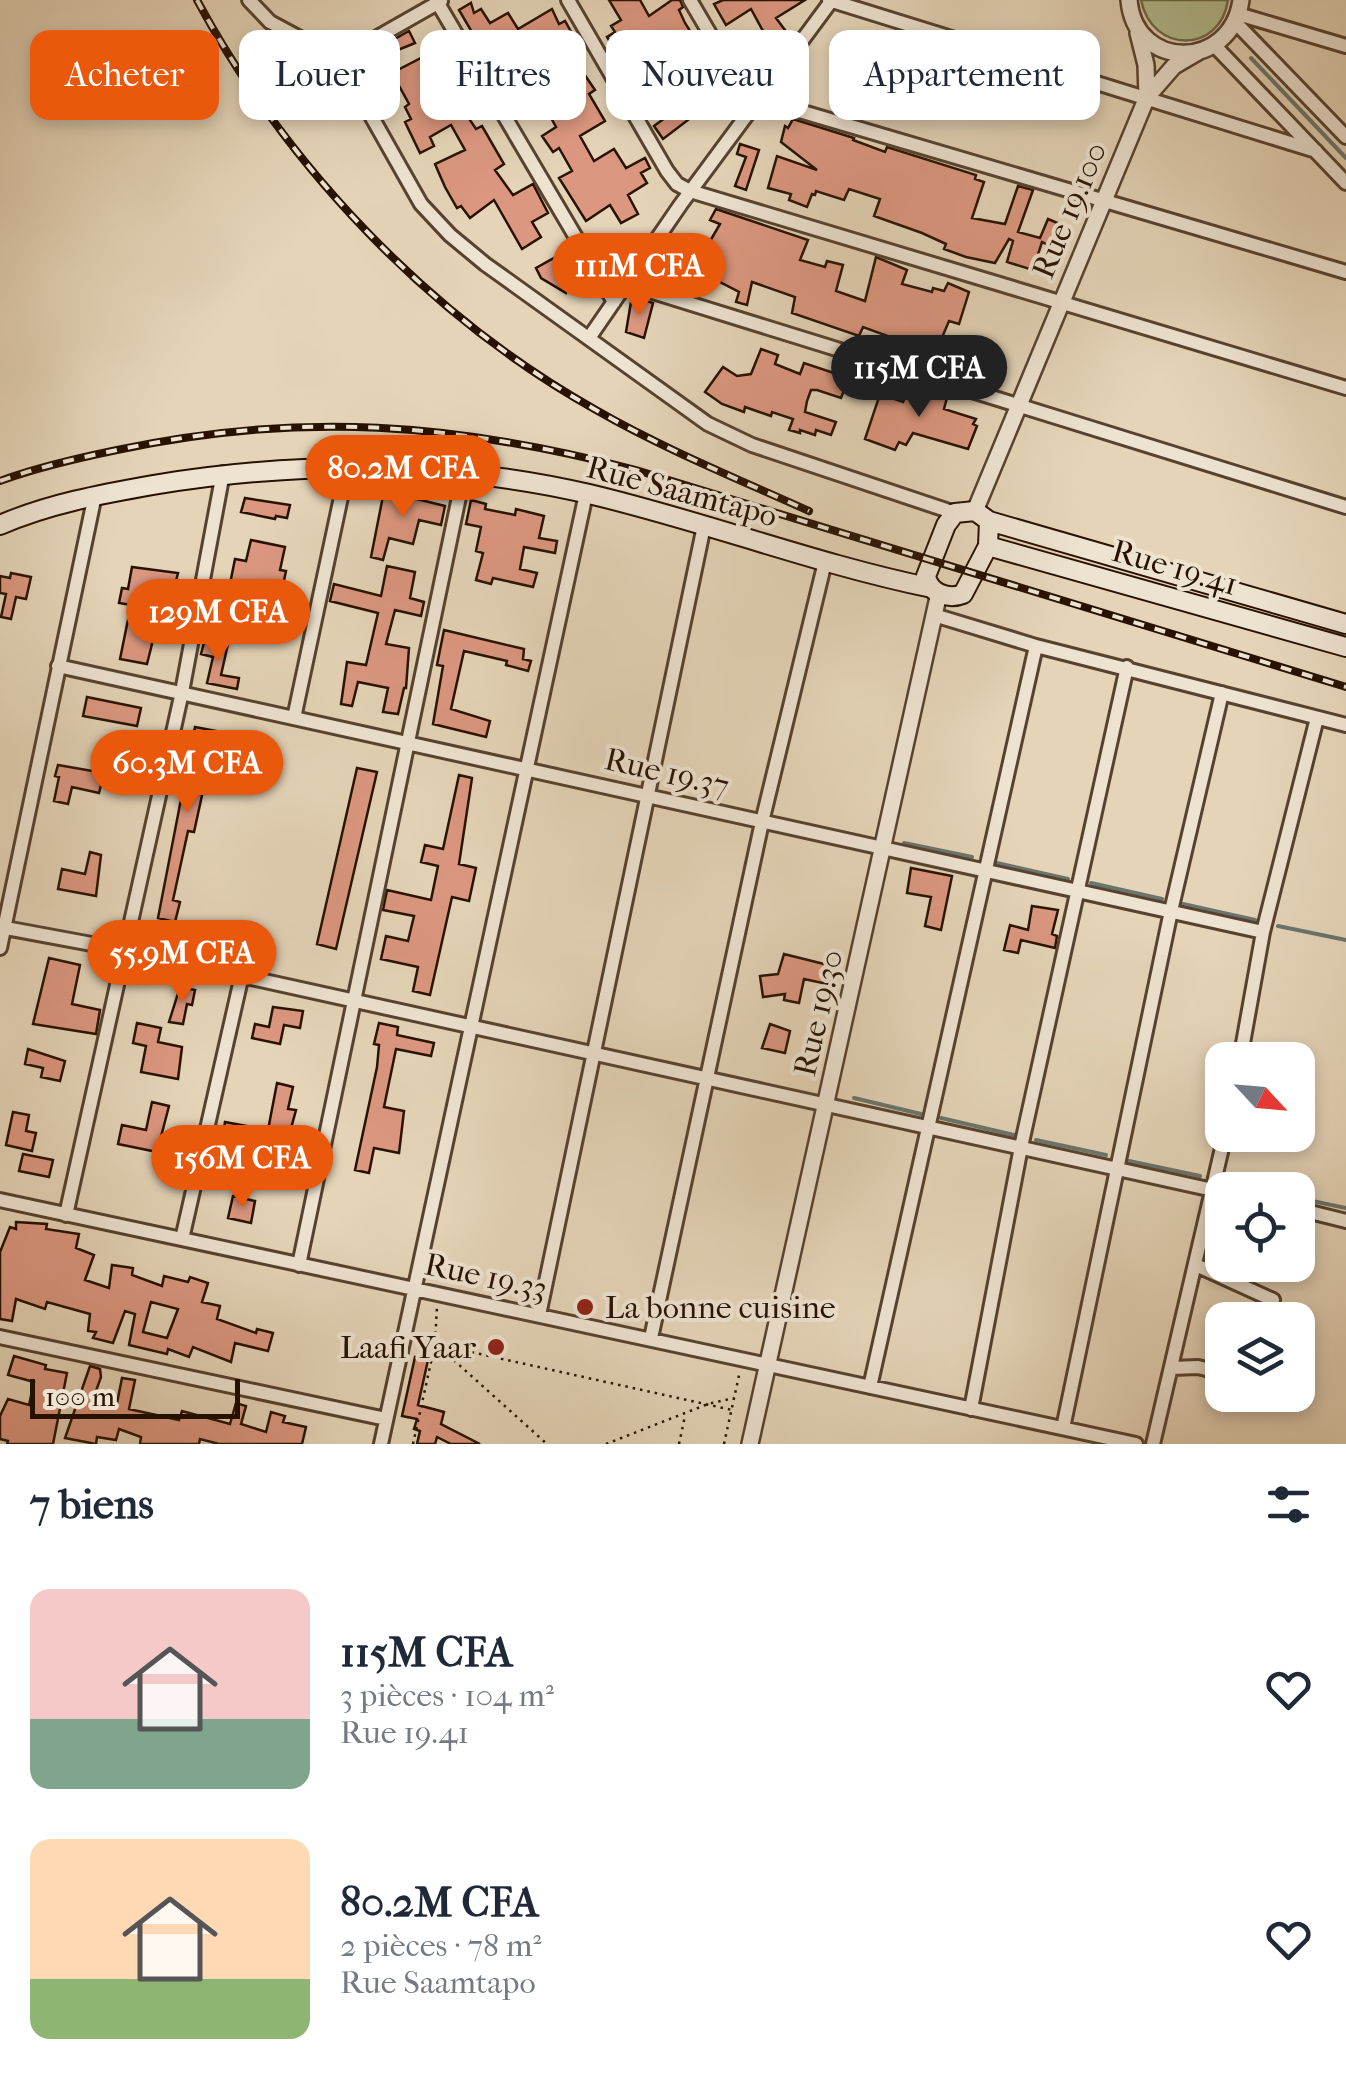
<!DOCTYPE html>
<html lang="fr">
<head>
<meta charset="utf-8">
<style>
	body { margin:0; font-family:"IM FELL French Canon",serif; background:#f2f2f3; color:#1f2937; height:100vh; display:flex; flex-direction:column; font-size:38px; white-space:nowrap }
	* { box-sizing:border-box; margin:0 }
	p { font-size:32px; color:#747a83 }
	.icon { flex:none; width:55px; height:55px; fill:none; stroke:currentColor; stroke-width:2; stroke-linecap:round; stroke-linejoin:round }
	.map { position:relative; height:1444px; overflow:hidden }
	.sheet { display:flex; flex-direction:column; background:#fff; flex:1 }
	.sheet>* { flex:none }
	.top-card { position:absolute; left:30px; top:30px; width:1288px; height:90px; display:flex; gap:20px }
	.needle { width:65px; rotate:116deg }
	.tools { position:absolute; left:1205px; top:1042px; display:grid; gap:20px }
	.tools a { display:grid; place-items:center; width:110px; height:110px; border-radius:20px; background:#fff; box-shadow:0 5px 15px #0003; font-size:50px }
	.scale { position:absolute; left:30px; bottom:25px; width:210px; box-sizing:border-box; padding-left:10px; border:5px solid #271201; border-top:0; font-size:28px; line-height:35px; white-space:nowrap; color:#271201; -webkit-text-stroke:8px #eee3d1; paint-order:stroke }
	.price { position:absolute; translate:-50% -85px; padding:0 22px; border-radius:35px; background:#ea580c; color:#fff; font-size:32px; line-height:65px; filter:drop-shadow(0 2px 5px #0008) }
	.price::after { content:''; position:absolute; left:50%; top:60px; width:30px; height:22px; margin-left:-15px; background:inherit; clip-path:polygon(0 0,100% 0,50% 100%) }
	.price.selected { background:#222; color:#fff }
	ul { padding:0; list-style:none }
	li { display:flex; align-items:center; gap:30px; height:250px; padding:0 30px }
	li span { display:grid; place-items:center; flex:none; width:280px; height:200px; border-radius:20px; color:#555 }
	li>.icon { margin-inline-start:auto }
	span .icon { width:120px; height:120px; fill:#fffc; stroke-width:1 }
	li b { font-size:42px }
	h2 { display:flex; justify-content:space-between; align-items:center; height:120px; padding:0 30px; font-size:42px }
	.pill { padding:0 35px; border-radius:20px; background:#fff; box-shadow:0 5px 15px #0003; font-size:35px; line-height:90px }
	.pill.selected { background:#ea580c; color:#fff }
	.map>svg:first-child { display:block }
	.green { fill:#b4bd8f; stroke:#6e6848; stroke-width:2.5 }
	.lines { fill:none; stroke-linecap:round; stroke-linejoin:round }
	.stream { stroke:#6a766c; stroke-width:4 }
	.building { fill:#dc9780; stroke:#271201; stroke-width:2.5; fill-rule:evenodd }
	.minor-casing { stroke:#56422f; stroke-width:18 }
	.tertiary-casing { stroke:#56422f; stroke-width:20 }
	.secondary-casing { stroke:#271201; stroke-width:22 }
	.path { stroke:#271201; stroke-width:2.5; stroke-dasharray:2.5 5; stroke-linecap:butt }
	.minor { stroke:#eee3d1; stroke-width:12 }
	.tertiary { stroke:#eee3d1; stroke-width:15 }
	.secondary { stroke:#eee3d1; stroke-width:18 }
	.rail-casing { stroke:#271201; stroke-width:8 }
	.rail { stroke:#eee3d1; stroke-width:4; stroke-dasharray:11; stroke-linecap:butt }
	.poi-dot { fill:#8f2418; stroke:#eee3d1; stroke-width:4 }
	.labels { text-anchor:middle; stroke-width:8; stroke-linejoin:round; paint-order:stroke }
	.street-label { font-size:32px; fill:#271201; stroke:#eee3d1 }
	.poi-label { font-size:32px; fill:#271201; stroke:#eee3d1; text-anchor:start }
</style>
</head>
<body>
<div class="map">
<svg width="1346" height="1444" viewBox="0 0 1346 1444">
	<rect width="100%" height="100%" fill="#e5d4b8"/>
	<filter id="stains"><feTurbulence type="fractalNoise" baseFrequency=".002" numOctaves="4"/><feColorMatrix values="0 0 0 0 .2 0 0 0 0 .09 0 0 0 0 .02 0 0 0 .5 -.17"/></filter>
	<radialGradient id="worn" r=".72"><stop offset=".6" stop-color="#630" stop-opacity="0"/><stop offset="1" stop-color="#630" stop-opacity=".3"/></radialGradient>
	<path class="green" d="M1141,0H1228C1220,54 1152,54 1141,0Z"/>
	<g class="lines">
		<path class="stream" d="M1251,58L1346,158
			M904,843L972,857
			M997,863L1068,879
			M1091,883L1162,899
			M1183,904L1255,920
			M1278,926L1346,940
			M854,1098L921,1114
			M941,1118L1014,1135
			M1036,1140L1106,1155
			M1129,1161L1200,1176
			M1223,1181L1263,1190
			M1298,1198L1346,1208"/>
	</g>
	<path class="building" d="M609,0H640L649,16L672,0H680L683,7L679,10L685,23L697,42L702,39L718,67L715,69L719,76L707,83L714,95L698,105L701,110L663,139L654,126L673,112L659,90L652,95L632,61L624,65L607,37L615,32L611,26L621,20Z
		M723,0H805L776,18L785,30L769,42L751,9L726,25L714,4Z
		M471,3L474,13L481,9L490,23L508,13L518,29L552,9L559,24L565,21L578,44L511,86L503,74L498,77L459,10Z
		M409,31L415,43L364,64L361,58Z
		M448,44L473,92L457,101L476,129L482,126L504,164L495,170L513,195L533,184L548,213L532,222L541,237L522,249L494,200L470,218L461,206L457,208L445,187L435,164L465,150L451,125L430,137L434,146L420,153L405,122L411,119L405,107L409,104L392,73Z
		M580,68L595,90L589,94L605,121L580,136L594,161L614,149L626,168L645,158L650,168L641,173L647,183L628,195L638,214L621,223L610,205L586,221L559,178L572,171L559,148L553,152L542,136L556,127L543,103L566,88L561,78Z
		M793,119L854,138L853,140L885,152L887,147L976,175L975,179L984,182L972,218L1005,224L1018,186L1033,190L1018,232L1040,238L1048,219L1062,225L1052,247L1042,242L1033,270L1007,262L1013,241L1009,239L995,263L966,257L944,249L946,244L922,233L874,216L880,199L849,189L844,200L816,191L815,195L812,194L807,207L789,200L791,194L768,188L777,156L817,170L781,142L785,126L788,128Z
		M740,144L759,150L746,190L735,186L746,157L737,154Z
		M716,209L808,240L800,260L825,267L827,261L843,265L836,291L865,301L876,257L907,270L902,284L932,292L933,288L944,291L948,283L969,292L959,324L949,321L938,347L951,351L944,372L933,369L935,362L925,354L906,346L907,343L863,327L859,336L792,313L795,297L752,282L747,305L736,302L739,292L710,277L704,292L673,283L675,276L658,264L673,242L702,255L720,224L710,220Z
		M570,249L581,268L566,293L541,278L536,268Z
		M637,298L653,303L644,338L626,332L631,302L635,303Z
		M761,349L778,355L775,364L800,374L804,363L849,378L841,398L817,390H811L807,401L805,412L836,422L831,435L816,430L815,435L800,430V433L789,430L793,419L772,412L771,416L745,407L744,412L722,404L705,392L723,367L737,376L751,374Z
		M912,383L948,394L944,409L976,419L973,424L977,426L968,449L913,433L906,445L899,442L895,450L865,439L880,394L903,402Z
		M384,491L445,506L441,525L419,520L413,544L389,538L383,560L371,557Z
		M245,498L290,505L287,518L276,516L275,519L241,512Z
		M471,500L486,504L485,509L515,515L516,509L544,516L539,538L557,541L555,553L524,547L520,569L537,573L533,587L493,578L491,584L476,580L483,553L476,551L481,527L466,524Z
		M251,540L285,547L280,570L286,571L276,617L243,610L237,639L224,636L228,620L214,617L222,582L230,584L235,559L246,561Z
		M387,566L415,572L410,598L424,602L421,616L395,610L386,644L409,648L406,688H404L398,714L383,712L388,688L358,682L352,706L341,704L347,662L366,665L378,613L330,601L334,584L381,596Z
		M132,567L178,573L172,597L178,599L175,616L160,612L147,664L120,659L131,605L119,603L122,588L128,589Z
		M11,573L31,577L26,599L16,597L11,619L1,617L6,594L0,593V576L10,578Z
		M444,630L524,649L523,659L531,661L528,671L506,665L507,661L464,651L451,709L490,721L486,737L433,724L443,666L437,665Z
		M205,639L228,644L221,675L239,678L237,689L207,683L213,657L201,654Z
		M87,697L141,708L137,726L83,716Z
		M195,727L216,731L194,832L188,831L173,900L180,902L175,922L158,918Z
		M58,765L104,773L99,793L72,787L68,804L54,801L59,777L55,776Z
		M357,768L377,772L336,949L317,944Z
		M459,775L472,778L459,864L476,868L469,901L452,897L430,995L413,991L418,967L381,959L386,936L408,941L414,916L383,910L387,890L431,900L438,866L421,862L425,845L443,849Z
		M90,852L101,855L96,896L58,889L62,869L85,874Z
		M911,868L952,876L941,930L925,926L931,897L907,893Z
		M1032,906L1058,910L1052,934L1057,936L1055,948L1021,940L1018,953L1004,950L1010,925L1028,930Z
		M784,954L836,967L832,985L804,979L799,1003L784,1000L785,994L763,997L760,976L778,974Z
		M49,958L80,965L72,1004L100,1010L96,1034L33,1024Z
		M180,987L195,990L192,1005L187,1004L183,1024L169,1022Z
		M273,1007L303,1011L300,1028L284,1025L280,1044L252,1038L255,1024L269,1027Z
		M137,1023L161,1028L158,1042L182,1047L178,1079L141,1072L146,1046L133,1043Z
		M379,1023L398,1027L397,1035L434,1043L431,1056L396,1049L384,1107L404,1111L399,1153L374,1148L369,1173L355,1170L377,1067L379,1045L374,1044Z
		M770,1024L790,1031L785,1053L762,1048Z
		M28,1049L65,1061L60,1081L41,1077L43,1068L25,1064Z
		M277,1083L293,1087L288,1109L296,1110L284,1154L268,1151L262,1176L241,1172L244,1159L220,1154L225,1122L268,1130Z
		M152,1102L169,1106L157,1152L118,1144L122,1125L146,1130Z
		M13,1112L29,1115L26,1131L36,1133L32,1151L6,1145Z
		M23,1154L53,1160L49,1177L19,1171Z
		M233,1196L255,1201L251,1223L228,1218Z
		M16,1222L47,1224L46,1229L79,1234L76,1248L94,1255L85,1280L109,1288L112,1265L133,1268L132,1275L162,1286L164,1276L188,1282L190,1277L208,1283L202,1302L220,1306L217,1319L256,1333L257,1329L273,1333L268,1351L235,1343L231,1362L193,1347L189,1357L168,1349L167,1354L129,1345L135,1314L125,1311L113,1343L93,1338L96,1332L88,1331L90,1314L47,1302L45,1309L16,1299L12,1321L0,1319V1252L10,1227L16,1229ZM151,1302L178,1309L167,1338L143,1332Z
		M14,1356L46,1365L45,1369L67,1373L53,1444H7L8,1441L0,1439V1416L8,1399L29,1405L34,1382L8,1375Z
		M415,1357L428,1360L418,1405L444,1412L441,1424L480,1444H451L437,1437L435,1444H417L420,1431L414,1429L417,1419L402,1416Z
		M90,1366L100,1369L101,1377L93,1399L117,1403L122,1378L135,1380L129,1409L179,1420L182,1411L230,1424L236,1403L246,1406L241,1424L266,1432L271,1412L285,1416L283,1422L306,1427L302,1444H219L200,1439L199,1444H140L141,1437L119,1429L116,1440L97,1437L96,1444L65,1438Z"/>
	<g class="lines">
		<defs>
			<path id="minor" d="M249,0L270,22L339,59L421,204L450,235L485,264L708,424L752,445L955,513
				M436,0L614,302
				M568,0L667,171L677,184L690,191L1346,388
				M690,0L740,85L759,99L1346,272
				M829,0L1316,151
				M1238,14L1346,46
				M1235,22L1346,137
				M1214,45L1346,183
				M339,59L441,1
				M627,284L1346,507
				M589,338L681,204L832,0
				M934,615L1036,646L1346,725
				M58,666L1263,932
				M294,718L347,469
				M0,927L124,950L1222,1192
				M0,948L95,495
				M1240,1060L1263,932L1317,718
				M0,1200L1136,1444
				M1298,1209L1346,1221
				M66,1215L182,692L223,473
				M182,1239L242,975
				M299,1265L464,473
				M1196,1265L1273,1300
				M539,1315L704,526
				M0,1337L386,1419
				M651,1338L762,822L825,562
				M1172,1368L1198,1367L1222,1373
				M870,1387L1036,646
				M971,1409L1021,1147L1127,667
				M1063,1428L1171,911L1222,693
				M381,1444L586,494
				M1153,1444L1225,1135"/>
			<path id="tertiary" d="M1129,0C1135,71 1231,71 1241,0
				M1138,33L1146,65L1147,97
				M975,511L1147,97L1174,66L1198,52
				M750,1444L939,593"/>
			<path id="secondary" d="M989,521L988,546L963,594C948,600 929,593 926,576L946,525L955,513L975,511L989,521L1346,624
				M0,525C48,504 102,494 153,485C296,461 447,461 589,494C704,521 815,564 932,588
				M988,546L1346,647"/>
		</defs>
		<use href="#minor" class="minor-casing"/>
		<use href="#tertiary" class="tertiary-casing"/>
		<use href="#secondary" class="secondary-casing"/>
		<path class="path" d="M435,1344L732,1410
			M437,1345L547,1444
			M413,1444L435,1344L437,1306
			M606,1444L708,1404L734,1398
			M679,1444L685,1416
			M724,1444L740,1371"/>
		<use href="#minor" class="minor"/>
		<use href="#tertiary" class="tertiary"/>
		<use href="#secondary" class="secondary"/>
		<defs>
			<path id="rail" d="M197,0C287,167 430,317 596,410C664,449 738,479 809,511
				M0,481C38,467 78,458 117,450C300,411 456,423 636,470L1346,687"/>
		</defs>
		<use href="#rail" class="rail-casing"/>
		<use href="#rail" class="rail"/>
	</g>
	<g class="poi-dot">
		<circle cx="585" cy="1307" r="10"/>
		<circle cx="496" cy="1347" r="10"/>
	</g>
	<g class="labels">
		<g class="street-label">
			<text transform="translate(1069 210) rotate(-67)" y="11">Rue 19.100</text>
			<text transform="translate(682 491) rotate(15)" y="11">Rue Saamtapo</text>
			<text transform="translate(1175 567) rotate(16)" y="11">Rue 19.41</text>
			<text transform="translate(667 772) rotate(13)" y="11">Rue 19.37</text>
			<text transform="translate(818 1013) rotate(-77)" y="11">Rue 19.30</text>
			<text transform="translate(486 1276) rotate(12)" y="11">Rue 19.33</text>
		</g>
		<g class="poi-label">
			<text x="605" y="1318">La bonne cuisine</text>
			<text x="476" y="1358" text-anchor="end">Laafi Yaar</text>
		</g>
	</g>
	<rect width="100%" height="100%" filter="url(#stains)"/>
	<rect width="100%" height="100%" fill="url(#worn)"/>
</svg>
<div class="tools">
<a><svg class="needle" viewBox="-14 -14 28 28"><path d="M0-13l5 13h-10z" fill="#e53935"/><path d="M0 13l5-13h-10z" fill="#747a83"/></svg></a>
<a><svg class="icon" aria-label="locate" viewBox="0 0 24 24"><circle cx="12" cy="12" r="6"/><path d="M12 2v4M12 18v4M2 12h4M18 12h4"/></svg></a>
<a><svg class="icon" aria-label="layers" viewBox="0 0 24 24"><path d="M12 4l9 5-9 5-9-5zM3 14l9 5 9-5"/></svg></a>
</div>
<div class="scale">100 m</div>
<b class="price" style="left:639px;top:318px">111M CFA</b>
<b class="price selected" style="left:919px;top:420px">115M CFA</b>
<b class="price" style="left:403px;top:520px">80.2M CFA</b>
<b class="price" style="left:218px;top:664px">129M CFA</b>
<b class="price" style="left:187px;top:815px">60.3M CFA</b>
<b class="price" style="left:182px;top:1005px">55.9M CFA</b>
<b class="price" style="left:242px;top:1210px">156M CFA</b>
<div class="top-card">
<a class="pill selected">Acheter</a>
<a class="pill">Louer</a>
<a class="pill">Filtres</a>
<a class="pill">Nouveau</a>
<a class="pill">Appartement</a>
</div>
</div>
<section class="sheet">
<h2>7 biens<svg class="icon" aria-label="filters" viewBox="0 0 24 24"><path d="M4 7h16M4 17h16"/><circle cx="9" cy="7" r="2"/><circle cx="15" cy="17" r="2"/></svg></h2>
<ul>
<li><span style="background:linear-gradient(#f6c9c9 65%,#7fa58c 0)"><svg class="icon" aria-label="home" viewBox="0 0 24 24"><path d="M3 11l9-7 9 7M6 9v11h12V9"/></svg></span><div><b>115M CFA</b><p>3 pièces · 104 m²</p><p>Rue 19.41</p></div><svg class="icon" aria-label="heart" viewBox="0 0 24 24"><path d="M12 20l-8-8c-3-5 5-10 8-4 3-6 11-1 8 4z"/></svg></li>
<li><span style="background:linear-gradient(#ffd9b3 70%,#8fb573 0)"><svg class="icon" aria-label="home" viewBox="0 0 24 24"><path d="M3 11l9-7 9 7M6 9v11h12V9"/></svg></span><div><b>80.2M CFA</b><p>2 pièces · 78 m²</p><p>Rue Saamtapo</p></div><svg class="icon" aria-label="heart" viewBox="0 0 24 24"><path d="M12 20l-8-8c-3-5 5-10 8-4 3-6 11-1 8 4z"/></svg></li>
</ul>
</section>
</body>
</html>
